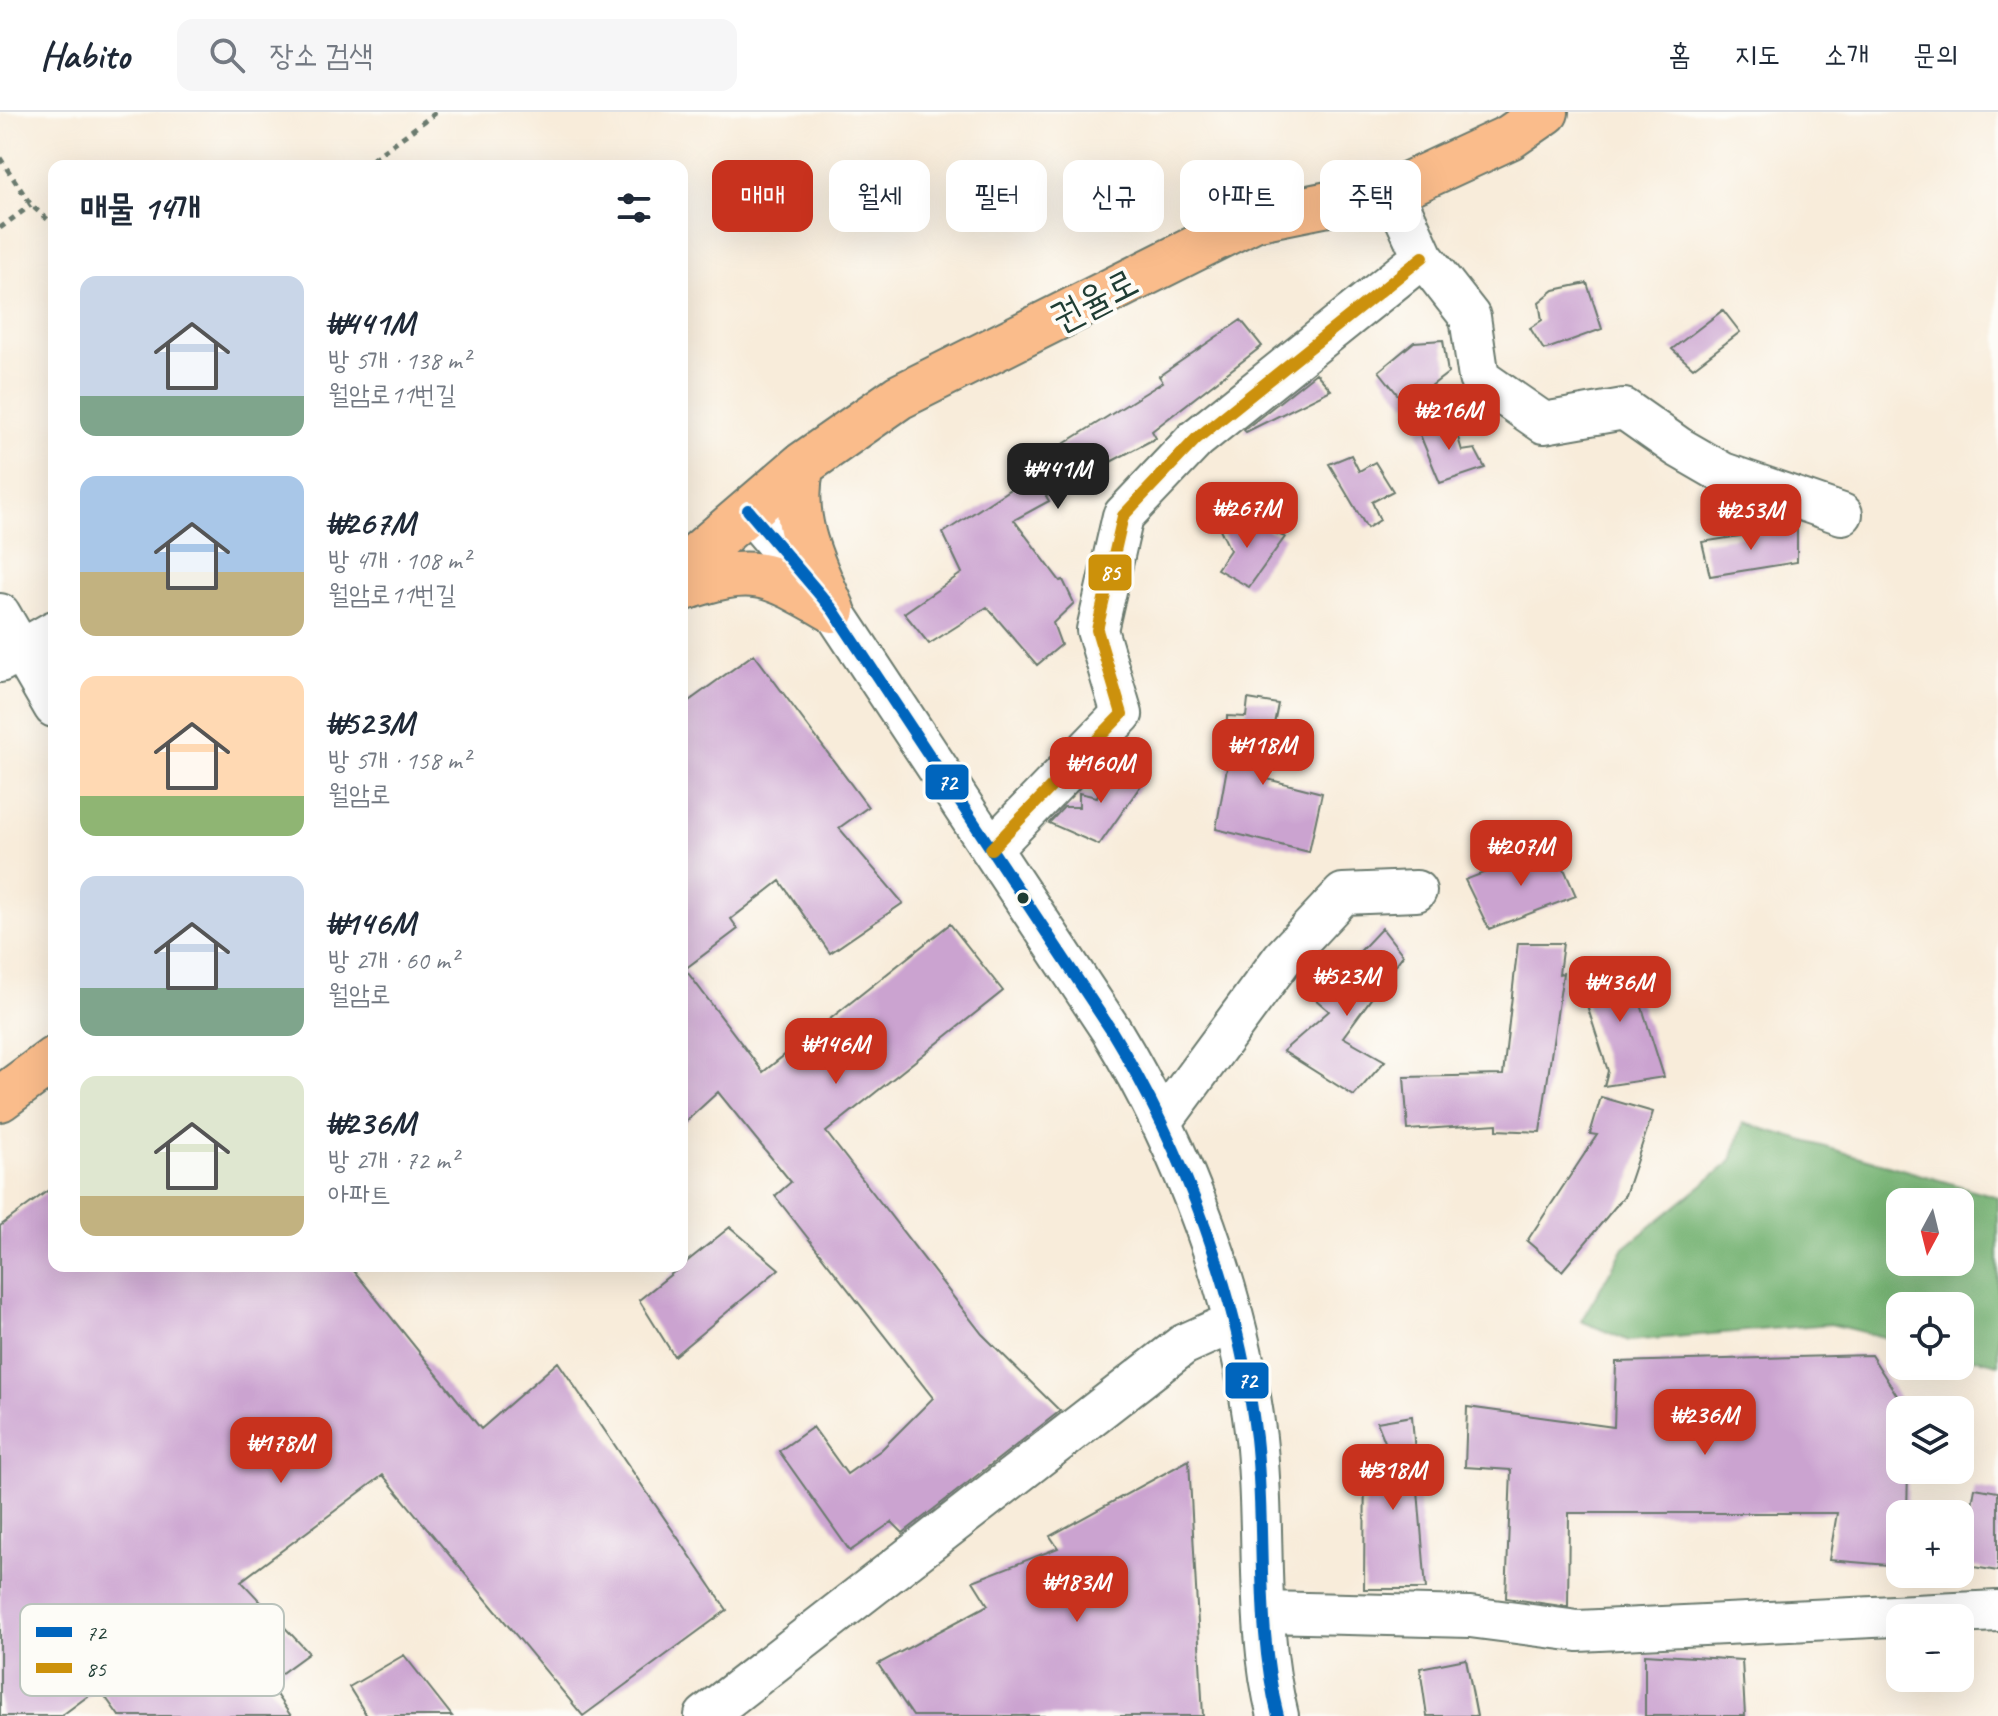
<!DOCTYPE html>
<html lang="ko">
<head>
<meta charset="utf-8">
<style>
	body { margin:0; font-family:Caveat,"Poor Story",sans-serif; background:#f6f6f7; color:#1f2937; height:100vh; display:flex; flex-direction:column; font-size:30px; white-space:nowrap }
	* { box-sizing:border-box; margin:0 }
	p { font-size:26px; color:#747a83 }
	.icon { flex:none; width:44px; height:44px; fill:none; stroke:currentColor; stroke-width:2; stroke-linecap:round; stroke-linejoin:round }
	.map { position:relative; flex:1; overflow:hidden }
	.details { position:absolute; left:48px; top:48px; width:640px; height:1112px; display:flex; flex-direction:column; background:#fff; border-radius:16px; box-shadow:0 8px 32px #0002 }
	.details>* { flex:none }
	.hud { position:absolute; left:712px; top:48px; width:760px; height:72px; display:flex; gap:16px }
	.needle { width:52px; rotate:187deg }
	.buttons { position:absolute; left:1886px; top:1076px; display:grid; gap:16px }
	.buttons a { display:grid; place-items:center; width:88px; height:88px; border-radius:16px; background:#fff; box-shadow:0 8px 32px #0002; font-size:40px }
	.price { position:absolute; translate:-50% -68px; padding:0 18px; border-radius:16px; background:#c8321e; color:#fff; font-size:26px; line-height:52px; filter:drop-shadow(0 2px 4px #0008) }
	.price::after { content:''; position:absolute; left:50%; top:48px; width:24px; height:18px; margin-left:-12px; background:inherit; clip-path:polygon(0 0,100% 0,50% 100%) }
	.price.active { background:#222; color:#fff }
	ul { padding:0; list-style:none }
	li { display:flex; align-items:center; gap:24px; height:200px; padding:0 32px }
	li span { display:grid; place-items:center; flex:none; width:224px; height:160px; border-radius:16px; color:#555 }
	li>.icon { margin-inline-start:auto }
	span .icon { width:96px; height:96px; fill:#fffc; stroke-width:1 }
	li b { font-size:34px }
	h2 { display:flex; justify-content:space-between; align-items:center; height:96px; padding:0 32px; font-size:34px }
	.chip { padding:0 28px; border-radius:16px; background:#fff; box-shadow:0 8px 32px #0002; font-size:28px; line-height:72px }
	.chip.active { background:#c8321e; color:#fff }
	header { display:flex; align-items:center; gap:48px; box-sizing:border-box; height:112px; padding:0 40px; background:#fff; border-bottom:2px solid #e0e1e3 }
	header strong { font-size:38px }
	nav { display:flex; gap:44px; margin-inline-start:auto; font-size:28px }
	.search { width:560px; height:72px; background:#f6f6f7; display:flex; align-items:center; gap:20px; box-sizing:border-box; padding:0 28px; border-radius:16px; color:#747a83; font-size:30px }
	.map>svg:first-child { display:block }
	.forest { fill:#76b373; stroke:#4a7854; stroke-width:2; fill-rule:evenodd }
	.building { fill:#cba3d0 }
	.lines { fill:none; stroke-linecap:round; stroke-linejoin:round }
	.minor-casing { stroke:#6b7a6e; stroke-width:44 }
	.major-casing { stroke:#6b7a6e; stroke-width:48 }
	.path { stroke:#6b7a6e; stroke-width:5; stroke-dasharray:6 6; stroke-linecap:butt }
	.minor { stroke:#fff; stroke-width:40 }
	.major { stroke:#fabc8b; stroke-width:44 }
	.bus-1-casing { stroke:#fdfcf7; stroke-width:18 }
	.bus-2-casing { stroke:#fdfcf7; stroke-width:18 }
	.bus-1 { stroke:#0065bd; stroke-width:12 }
	.bus-2 { stroke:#cc910a; stroke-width:12 }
	.bus-dot { fill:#1f3d34; stroke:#fdfcf7; stroke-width:3 }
	.labels { text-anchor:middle; stroke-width:8; stroke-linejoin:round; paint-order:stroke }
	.street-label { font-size:38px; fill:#1f3d34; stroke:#fdfcf7 }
	.key { fill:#fdfcf7; stroke:#bac3bc; stroke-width:2 }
	.key-label { font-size:22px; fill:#1f3d34 }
	.line-badge { stroke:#fdfcf7; stroke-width:3 }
	.badge-label { font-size:22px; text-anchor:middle; font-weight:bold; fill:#fff }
</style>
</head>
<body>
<header>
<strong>Habito</strong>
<div class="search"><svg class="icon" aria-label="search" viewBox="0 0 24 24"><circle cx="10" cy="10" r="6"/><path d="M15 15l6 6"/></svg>장소 검색</div>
<nav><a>홈</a><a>지도</a><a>소개</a><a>문의</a></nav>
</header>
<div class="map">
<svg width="1998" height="1604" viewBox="0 0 1998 1604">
	<rect width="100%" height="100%" fill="#fdfcf7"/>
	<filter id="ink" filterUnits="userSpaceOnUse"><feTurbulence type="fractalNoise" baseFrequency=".0125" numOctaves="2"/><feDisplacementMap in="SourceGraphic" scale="16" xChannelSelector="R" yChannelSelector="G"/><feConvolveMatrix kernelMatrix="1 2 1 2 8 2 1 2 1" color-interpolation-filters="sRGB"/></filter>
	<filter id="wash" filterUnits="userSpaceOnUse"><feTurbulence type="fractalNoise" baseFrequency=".006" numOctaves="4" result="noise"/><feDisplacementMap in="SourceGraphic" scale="32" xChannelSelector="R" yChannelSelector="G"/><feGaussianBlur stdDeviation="1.8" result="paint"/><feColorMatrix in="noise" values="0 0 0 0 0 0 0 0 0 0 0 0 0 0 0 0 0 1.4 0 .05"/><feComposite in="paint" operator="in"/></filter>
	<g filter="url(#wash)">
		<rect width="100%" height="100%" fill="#f8ecda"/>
		<path class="forest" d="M1743,1011L1998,1085V1252L1960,1243V1194H1900V1229L1830,1212L1629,1229L1581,1209L1624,1136L1732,1049ZM1900,1090H1960V1150H1900Z"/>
		<g id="blocks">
			<path class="building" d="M1587,171L1602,217L1544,238L1530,216L1542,208L1539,190L1554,178Z
				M1723,198L1740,220L1693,256L1672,237Z
				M1241,208L1262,234L1152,319L1156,326L1046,384L1049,389L1014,408L1060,469L1063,468L1074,491L1053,511L1061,533L1037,553L987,495L929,532L904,501L962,461L943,421L1038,359L1033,351L1163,270L1159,264Z
				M1443,228L1448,261L1406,293L1379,259L1414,230Z
				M1316,261L1331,278L1246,320L1244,318Z
				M1452,305L1462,339L1475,337L1485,356L1440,371L1418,318Z
				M1351,343L1359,359L1375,350L1393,379L1372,390L1380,408L1367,416L1329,352Z
				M1233,404L1285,425L1249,475L1217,457L1230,438L1220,417Z
				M1797,415V450L1710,464L1702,430Z
				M754,542L868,695L839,716L903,791L830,841L780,769L731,807L738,817L685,857L763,960L950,812L1003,879L826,1020L982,1222L1060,1299L903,1421L892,1410L850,1439L779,1339L813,1315L847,1362L881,1338L933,1286L775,1084L791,1070L718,980L682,1013V594Z
				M1248,587L1278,592L1263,666L1322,681L1309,740L1216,717L1230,639H1226L1227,604L1246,605Z
				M1111,647L1146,666L1099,733L1049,711L1064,695H1079V681L1097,685Z
				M1554,734L1576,784L1489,817L1465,768Z
				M1382,816L1403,843L1343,925L1385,949L1354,984L1283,939L1329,899L1315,887Z
				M1518,831H1563L1559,862L1563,861L1540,1020L1497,1018V1012L1408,1018L1404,965L1503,963Z
				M1627,848L1664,965L1604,974L1608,959L1576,859Z
				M1601,985L1653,1000L1625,1083L1562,1159L1527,1129L1597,1023L1590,1022Z
				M54,1074V1154H350L481,1317L558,1250L727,1498L583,1604L383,1363L241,1469L309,1541L268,1571L291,1604H119L99,1576L61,1604H0V1114Z
				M730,1115L779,1157L674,1244L639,1188Z
				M1871,1243L1900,1288V1358H1908L1907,1402H1900V1454L1829,1448L1837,1401H1569L1568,1495L1506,1486L1511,1358L1465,1355L1467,1295L1614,1315L1616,1250Z
				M1412,1304L1426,1477H1364L1365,1335L1388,1337L1377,1310Z
				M1189,1348L1203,1604H913L878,1552L988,1493L973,1469L1058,1436L1050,1424Z
				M1975,1376L1998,1380V1459L1961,1453Z
				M1645,1542L1742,1548L1745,1604H1645Z
				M404,1543L452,1604H367L349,1575Z
				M1466,1547L1477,1604H1427L1420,1556Z"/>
		</g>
	</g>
	<g filter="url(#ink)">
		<use href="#blocks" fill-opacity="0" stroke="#6b7a6e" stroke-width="2"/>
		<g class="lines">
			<defs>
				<path id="minor" d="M1393,79L1423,145L1470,205L1479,266L1544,311L1624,297L1678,335L1723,361L1842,402
					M748,398L833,498L1111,918C1185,1040 1239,1184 1256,1326C1266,1418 1255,1514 1278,1604
					M0,502L54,595
					M0,550L54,519
					M991,737L1122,602L1097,518L1123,404L1196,327L1423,145
					M1161,1011L1282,847L1343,782L1416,779
					M1266,1500L1470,1505L1578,1519L1998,1499
					M705,1604L1183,1233L1234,1210"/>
				<path id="major" d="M802,353C789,406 812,451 833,498
					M682,456L802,353L899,285L1254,107L1393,79L1510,25L1546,0
					M682,477C755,451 768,461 833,498
					M0,987L54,947"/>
			</defs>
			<use href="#minor" class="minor-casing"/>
			<use href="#major" class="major-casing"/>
			<path class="path" d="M0,46L31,93L54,113
				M363,54L437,0
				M0,116L31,93"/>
			<use href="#minor" class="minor"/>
			<use href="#major" class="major"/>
			<defs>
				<path id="bus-1" d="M748,398L833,498L1111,918C1185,1040 1239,1184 1256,1326C1266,1418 1255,1514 1278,1604"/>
				<path id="bus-2" d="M991,737L1122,602L1097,518L1123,404L1196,327L1423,145"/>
			</defs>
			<use href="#bus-1" class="bus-1-casing"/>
			<use href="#bus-2" class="bus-2-casing"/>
			<use href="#bus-1" class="bus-1"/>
			<use href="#bus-2" class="bus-2"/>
		</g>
	</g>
	<circle class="bus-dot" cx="1023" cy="786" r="7"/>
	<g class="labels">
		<g class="street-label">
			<text transform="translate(1094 187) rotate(-27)" y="13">권율로</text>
		</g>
	</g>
	<rect x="20" y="1492" width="264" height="92" rx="12" class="key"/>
	<rect x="36" y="1515" width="36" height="10" fill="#0065bd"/>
	<rect x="36" y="1551" width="36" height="10" fill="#cc910a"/>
	<g class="key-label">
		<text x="86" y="1528">72</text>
		<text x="86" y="1564">85</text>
	</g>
	<g class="line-badge">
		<rect x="1087" y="441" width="46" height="39" rx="8" fill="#cc910a"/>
		<rect x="924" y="651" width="46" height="38" rx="8" fill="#0065bd"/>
		<rect x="1224" y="1249" width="46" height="39" rx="8" fill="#0065bd"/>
	</g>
	<g class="badge-label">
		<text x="1110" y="468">85</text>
		<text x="947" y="678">72</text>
		<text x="1247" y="1276">72</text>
	</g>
</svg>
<div class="buttons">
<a><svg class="needle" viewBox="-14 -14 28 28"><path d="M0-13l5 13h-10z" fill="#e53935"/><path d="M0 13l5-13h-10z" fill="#747a83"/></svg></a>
<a><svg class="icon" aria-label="locate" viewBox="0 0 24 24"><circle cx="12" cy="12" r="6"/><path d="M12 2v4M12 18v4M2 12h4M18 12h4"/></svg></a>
<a><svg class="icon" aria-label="layers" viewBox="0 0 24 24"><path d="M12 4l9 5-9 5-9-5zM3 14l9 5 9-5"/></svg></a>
<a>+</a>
<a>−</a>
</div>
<b class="price" style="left:1449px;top:340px">₩216M</b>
<b class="price active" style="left:1058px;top:399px">₩441M</b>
<b class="price" style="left:1247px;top:438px">₩267M</b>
<b class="price" style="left:1751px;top:440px">₩253M</b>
<b class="price" style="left:1263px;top:675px">₩118M</b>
<b class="price" style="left:1101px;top:693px">₩160M</b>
<b class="price" style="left:1521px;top:776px">₩207M</b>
<b class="price" style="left:1347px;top:906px">₩523M</b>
<b class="price" style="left:1620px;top:912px">₩436M</b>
<b class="price" style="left:836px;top:974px">₩146M</b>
<b class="price" style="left:1705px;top:1345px">₩236M</b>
<b class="price" style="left:281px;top:1373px">₩178M</b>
<b class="price" style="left:1393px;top:1400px">₩318M</b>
<b class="price" style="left:1077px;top:1512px">₩183M</b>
<div class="hud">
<a class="chip active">매매</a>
<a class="chip">월세</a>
<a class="chip">필터</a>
<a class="chip">신규</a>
<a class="chip">아파트</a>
<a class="chip">주택</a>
</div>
<section class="details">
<h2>매물 14개<svg class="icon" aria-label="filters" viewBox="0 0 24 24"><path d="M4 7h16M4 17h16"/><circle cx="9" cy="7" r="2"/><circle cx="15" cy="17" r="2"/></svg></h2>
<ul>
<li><span style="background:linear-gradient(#c9d6e8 75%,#7fa58c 0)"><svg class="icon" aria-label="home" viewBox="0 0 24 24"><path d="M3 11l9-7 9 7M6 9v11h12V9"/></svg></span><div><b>₩441M</b><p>방 5개 · 138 m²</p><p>월암로11번길</p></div></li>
<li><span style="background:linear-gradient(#a9c7e8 60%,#c2b280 0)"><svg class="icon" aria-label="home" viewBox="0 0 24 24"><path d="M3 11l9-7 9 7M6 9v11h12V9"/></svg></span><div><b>₩267M</b><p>방 4개 · 108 m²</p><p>월암로11번길</p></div></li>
<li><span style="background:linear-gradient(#ffd9b3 75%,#8fb573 0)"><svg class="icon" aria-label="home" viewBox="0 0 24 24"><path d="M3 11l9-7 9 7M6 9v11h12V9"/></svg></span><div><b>₩523M</b><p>방 5개 · 158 m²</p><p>월암로</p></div></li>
<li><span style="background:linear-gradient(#c9d6e8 70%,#7fa58c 0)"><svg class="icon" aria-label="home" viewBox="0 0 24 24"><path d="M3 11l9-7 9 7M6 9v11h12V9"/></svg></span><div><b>₩146M</b><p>방 2개 · 60 m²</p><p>월암로</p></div></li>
<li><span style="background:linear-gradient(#dfe7d0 75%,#c2b280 0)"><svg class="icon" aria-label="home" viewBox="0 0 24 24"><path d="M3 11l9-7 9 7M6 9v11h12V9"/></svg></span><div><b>₩236M</b><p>방 2개 · 72 m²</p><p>아파트</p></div></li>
</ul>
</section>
</div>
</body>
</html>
